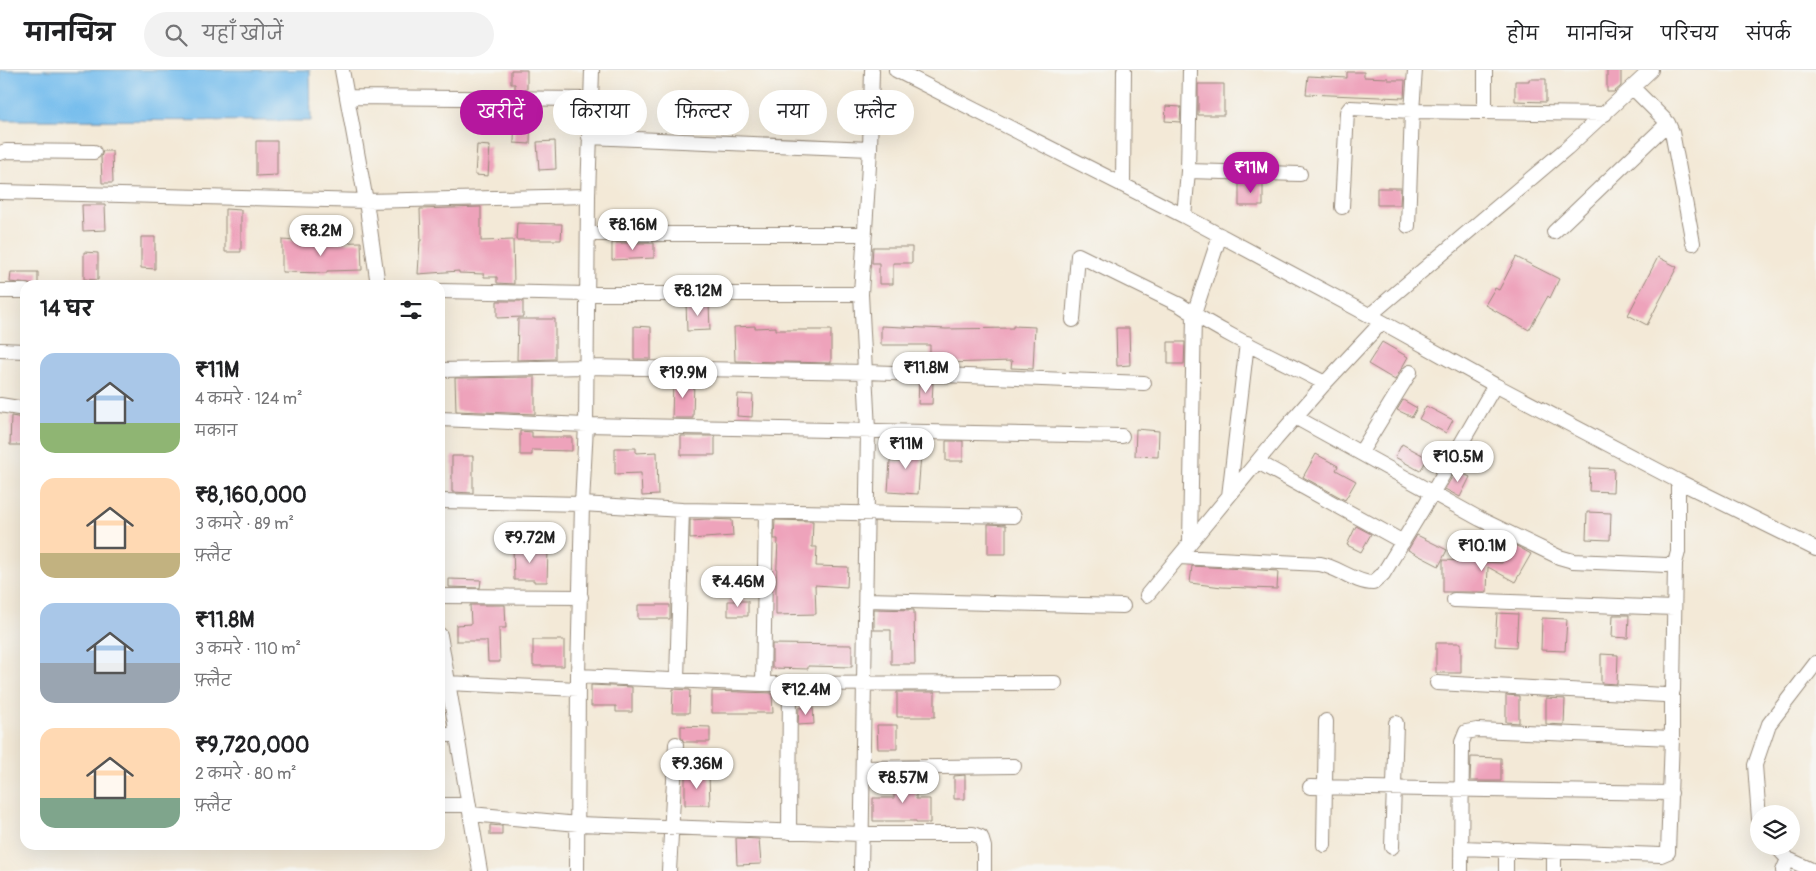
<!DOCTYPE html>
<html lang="hi">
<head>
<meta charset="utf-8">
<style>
	body { margin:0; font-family:Pangolin,"Playpen Sans Deva",sans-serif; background:#f2f2f2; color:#202124; height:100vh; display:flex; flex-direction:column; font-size:19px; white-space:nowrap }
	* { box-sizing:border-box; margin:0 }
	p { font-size:16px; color:#757577 }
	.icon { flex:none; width:28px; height:28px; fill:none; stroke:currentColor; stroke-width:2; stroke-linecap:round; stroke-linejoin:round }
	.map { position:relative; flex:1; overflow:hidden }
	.panel { position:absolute; left:20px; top:210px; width:425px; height:570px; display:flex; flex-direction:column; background:#fff; border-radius:15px; box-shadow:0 5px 20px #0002 }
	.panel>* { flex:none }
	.hud { position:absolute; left:460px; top:20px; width:475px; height:45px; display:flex; gap:10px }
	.controls { position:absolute; left:1750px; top:735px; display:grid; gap:10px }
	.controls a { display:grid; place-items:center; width:50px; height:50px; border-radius:50%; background:#fff; box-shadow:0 5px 20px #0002; font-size:25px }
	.price { position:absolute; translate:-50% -42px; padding:0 11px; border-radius:18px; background:#fff; color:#222; font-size:16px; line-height:32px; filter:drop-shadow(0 1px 2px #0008) }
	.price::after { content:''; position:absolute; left:50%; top:30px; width:15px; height:11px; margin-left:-8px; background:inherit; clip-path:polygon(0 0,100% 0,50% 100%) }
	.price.on { background:#b5179e; color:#fff }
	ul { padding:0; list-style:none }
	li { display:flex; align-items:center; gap:15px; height:125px; padding:0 20px }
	li span { display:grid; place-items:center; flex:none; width:140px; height:100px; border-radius:15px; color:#555 }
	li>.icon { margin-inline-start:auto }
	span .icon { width:60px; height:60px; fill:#fffc; stroke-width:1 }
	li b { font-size:21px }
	h2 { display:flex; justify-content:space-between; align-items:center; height:60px; padding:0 20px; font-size:21px }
	.pill { padding:0 18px; border-radius:22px; background:#fff; box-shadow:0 5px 20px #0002; font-size:18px; line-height:45px }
	.pill.on { background:#b5179e; color:#fff }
	header { display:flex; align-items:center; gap:30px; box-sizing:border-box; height:70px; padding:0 25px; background:#fff; border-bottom:1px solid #e0e0e0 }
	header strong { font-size:24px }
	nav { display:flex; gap:28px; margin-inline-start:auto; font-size:18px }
	.search { width:350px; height:45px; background:#f2f2f2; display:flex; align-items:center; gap:12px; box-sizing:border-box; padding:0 18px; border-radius:28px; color:#757577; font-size:19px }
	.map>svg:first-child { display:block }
	.water { fill:#76bded; stroke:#587486 }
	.building { fill:#eea3bb }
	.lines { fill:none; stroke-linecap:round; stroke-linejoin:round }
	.minor-casing { stroke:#978a7a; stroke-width:16 }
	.minor { stroke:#fff; stroke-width:14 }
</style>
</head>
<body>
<header>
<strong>मानचित्र</strong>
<div class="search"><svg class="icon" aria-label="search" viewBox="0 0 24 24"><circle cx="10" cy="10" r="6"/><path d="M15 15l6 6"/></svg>यहाँ खोजें</div>
<nav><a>होम</a><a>मानचित्र</a><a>परिचय</a><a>संपर्क</a></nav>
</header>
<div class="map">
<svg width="1816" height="801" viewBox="0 0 1816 801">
	<rect width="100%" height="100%" fill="#f6f6f2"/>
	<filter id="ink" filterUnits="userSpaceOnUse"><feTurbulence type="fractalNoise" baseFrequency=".02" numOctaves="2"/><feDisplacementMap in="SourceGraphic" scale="10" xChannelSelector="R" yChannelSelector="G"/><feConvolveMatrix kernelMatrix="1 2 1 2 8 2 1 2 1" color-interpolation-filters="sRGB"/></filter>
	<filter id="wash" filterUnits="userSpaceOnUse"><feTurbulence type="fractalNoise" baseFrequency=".0096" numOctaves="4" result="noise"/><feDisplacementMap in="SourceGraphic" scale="20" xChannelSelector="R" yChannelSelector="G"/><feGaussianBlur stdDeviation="1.12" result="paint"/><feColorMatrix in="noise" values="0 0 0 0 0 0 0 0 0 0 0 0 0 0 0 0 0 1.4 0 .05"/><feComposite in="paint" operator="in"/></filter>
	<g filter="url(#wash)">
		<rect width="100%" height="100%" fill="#f3e9d7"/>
		<path class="water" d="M0,0H310L311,51L0,50Z"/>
		<g id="blocks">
			<path class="building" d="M511,0H527V20H515V14H511Z
				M1607,0H1621V16L1614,22H1607Z
				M1347,2H1364V7L1388,8V10H1405L1404,28L1306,24L1308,6L1347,8Z
				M1529,9H1546V32L1515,31V11H1529Z
				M1198,14H1224V45H1198Z
				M1166,36L1181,37L1180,52L1165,51Z
				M515,37H531L530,74L514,73Z
				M256,71H277V105L256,106Z
				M555,71L556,99L539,100L537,72Z
				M477,75L490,76L488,106L475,105Z
				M103,81H112L113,113H102L101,87Z
				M1239,111L1263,112V136H1239Z
				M1377,118H1401L1400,135H1377Z
				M82,135H105L106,160L83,161Z
				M481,137V171L513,170L514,214L497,213V207H484V204L459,203V201L418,204L420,171H421L420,139Z
				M225,139L241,140V182H225Z
				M517,153L562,154L561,170H516Z
				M141,167H155V199L141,198Z
				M282,170L327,173L361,172L362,200L327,201V203L282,202Z
				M612,173H654V188L612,190Z
				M873,177H912V193H893V214H879V193H872Z
				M84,182L98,183V210L84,209Z
				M1516,187L1559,209L1550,228L1548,226L1529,260L1485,235L1495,218L1499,220Z
				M1658,187L1677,197L1647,255L1628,245Z
				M11,202H38V215L10,212Z
				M497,231H523V247L497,248Z
				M686,233H709L710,260L687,261Z
				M518,249H555V289L517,290Z
				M634,256L651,257V289H634Z
				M755,256V258L776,257V260H831V293L735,291L734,257Z
				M881,256L946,259L1013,258V256L1035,257L1033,299L1011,298L1012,291L946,293V296H930V275H881Z
				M1116,258H1129L1130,295L1117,296Z
				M1168,272H1185L1184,294H1168Z
				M1382,272L1408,287L1395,310L1368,294Z
				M535,307V344L456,341L455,308Z
				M673,310H694L693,348H672Z
				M919,313H933L932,334H918Z
				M738,324L753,325L752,347L737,346Z
				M1403,330L1417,338L1412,347L1397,340Z
				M1426,336L1453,350L1446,363L1419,349Z
				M11,346L23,348V375H10Z
				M1136,359L1159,361L1158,387L1135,386Z
				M520,361L532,362V367H572V381L532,380V385H520Z
				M681,366H715V385H681Z
				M903,370L922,371L918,424L888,422L890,391L903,392Z
				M946,371H963V391H946Z
				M1402,374L1428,388L1420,401L1395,387Z
				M615,378H636V383L657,382L658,425L642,426L641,403L615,404Z
				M1316,384L1338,396L1336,400L1356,411L1345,430L1303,407Z
				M452,386H473V423L452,422Z
				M1590,398L1614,399L1613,422L1589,421Z
				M1456,400L1470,407L1460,427L1445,419Z
				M1587,442L1611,443L1610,470L1586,469Z
				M708,449L732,450L733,466L690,469V450Z
				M775,450L813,451L812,477H817L816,496L848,497L847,517L815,515L816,544L776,545V518L778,469H774Z
				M988,454L1006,455V484H988Z
				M1356,456L1371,464L1361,482L1347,475Z
				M1417,465L1447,480L1439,496L1408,480Z
				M1513,474L1531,484L1515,512L1488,497L1487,522H1443V490L1502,493Z
				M513,476H531V479L548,480L547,512H534V510H514Z
				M1192,496L1278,501L1277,519L1222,517L1190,513Z
				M449,509L481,510L480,518L449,517Z
				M728,531H748V546H728Z
				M470,535H505L506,558H499L500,592H488L487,571H456V555L471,554Z
				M638,535H670V549H638Z
				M874,539L914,540L915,594H891V560H874Z
				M1497,543L1518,544L1516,577L1495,576Z
				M1613,545H1629L1628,568L1612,567Z
				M1542,548L1567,549L1565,581L1541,580Z
				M533,570H564V596H533Z
				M1436,573H1461V603H1436Z
				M772,574L852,575V597L808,596V599L772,598Z
				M1601,584L1618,585L1617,614L1601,613Z
				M591,615L632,617V642H616V636H591Z
				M673,619L690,620L689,643H672Z
				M712,621L772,623L773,643H712Z
				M897,622H935V647H897Z
				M1506,625L1519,626V653L1506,652Z
				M1546,628L1565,629L1564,655L1546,654Z
				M813,637L814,654L798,655L799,638Z
				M877,655H897V679H878Z
				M681,656L710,657V672H684L681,667Z
				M1471,687L1501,688V711H1470Z
				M709,705L710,735H685V706Z
				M965,705V729H954V706Z
				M894,706H916V729H930V753H916V751H873V728H894Z
				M490,755L502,756V765H490Z
				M736,768L759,769L761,794L737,795Z"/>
		</g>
	</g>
	<g filter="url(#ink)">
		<use href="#blocks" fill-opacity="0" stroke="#978a7a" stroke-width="1"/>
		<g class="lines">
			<defs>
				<path id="minor" d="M342,0L366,131L378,215
					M896,0L1184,146L1382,252L1495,315L1678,411L1816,479
					M1485,0V42
					M1633,18L1668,53L1672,62L1693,173
					M347,27L590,29
					M589,67L870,79
					M0,83L6,81L94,82
					M1188,101L1300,104
					M1123,115L1124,0
					M0,122L366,131L588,126
					M1342,137L1347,42L1350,38L1412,41L1605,44
					M1184,146L1188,101L1190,0
					M1408,156L1412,41L1415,0
					M1554,162L1668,53
					M588,164H865
					M0,221H25
					M440,221L588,224H861
					M1370,245L1567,78L1651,0
					M1073,250L1078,185L1180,235C1225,265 1276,288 1325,313
					M0,280L25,281
					M440,300L586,297L867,302L1144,313
					M0,335L25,339
					M1295,347L1480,449L1559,487L1573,491L1666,495L1675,493L1678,482V411
					M440,349L586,355L1122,366
					M1361,382L1410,302
					M1258,392L1403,472
					M1229,426L1247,273
					M440,431L582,434L682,440L1014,446
					M1190,472L1194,244L1220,165
					M1179,487L1320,494C1338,497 1355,513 1373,513L1383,504L1433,422L1495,315
					M1147,525L1276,369L1325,313L1382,252
					M440,526L581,527
					M866,530L1123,536
					M1454,530L1674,538
					M440,565L480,801
					M578,606L763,614L1055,613
					M677,609L682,440
					M448,613L578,619
					M1437,613L1664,625L1671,623L1673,620L1675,493
					M763,614L766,442
					M440,665H456
					M863,698L1014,696
					M1310,717L1671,723
					M440,735H469
					M471,744L578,754L861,764H973L981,767L984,777V801
					M1759,749L1755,695L1769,654L1816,593
					M789,762L790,614
					M1324,775L1326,651
					M1776,776L1788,789L1814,801
					M1392,777L1396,653
					M1461,778L1661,785L1668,782L1672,668V622
					M1506,779V801
					M577,801L578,606L582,434L586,355L588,126L592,0
					M669,801L676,674
					M861,801L868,360L861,224L870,79L872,0
					M1461,801L1462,672L1466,662L1477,660L1672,668
					M1554,801V781
					M1783,801L1788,789"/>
			</defs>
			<use href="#minor" class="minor-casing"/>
			<use href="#minor" class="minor"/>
		</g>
	</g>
</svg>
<div class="controls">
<a><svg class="icon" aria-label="layers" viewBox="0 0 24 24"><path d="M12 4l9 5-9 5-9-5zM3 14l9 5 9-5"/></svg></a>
</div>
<b class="price on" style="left:1251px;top:124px">₹11M</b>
<b class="price" style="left:633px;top:181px">₹8.16M</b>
<b class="price" style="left:321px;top:187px">₹8.2M</b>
<b class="price" style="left:698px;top:247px">₹8.12M</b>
<b class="price" style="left:926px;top:324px">₹11.8M</b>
<b class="price" style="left:683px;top:329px">₹19.9M</b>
<b class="price" style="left:906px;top:400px">₹11M</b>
<b class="price" style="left:1458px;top:413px">₹10.5M</b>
<b class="price" style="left:530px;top:494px">₹9.72M</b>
<b class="price" style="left:1482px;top:502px">₹10.1M</b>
<b class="price" style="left:738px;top:538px">₹4.46M</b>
<b class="price" style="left:806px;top:646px">₹12.4M</b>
<b class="price" style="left:697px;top:720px">₹9.36M</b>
<b class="price" style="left:903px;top:734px">₹8.57M</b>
<div class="hud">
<a class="pill on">खरीदें</a>
<a class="pill">किराया</a>
<a class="pill">फ़िल्टर</a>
<a class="pill">नया</a>
<a class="pill">फ़्लैट</a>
</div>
<section class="panel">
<h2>14 घर<svg class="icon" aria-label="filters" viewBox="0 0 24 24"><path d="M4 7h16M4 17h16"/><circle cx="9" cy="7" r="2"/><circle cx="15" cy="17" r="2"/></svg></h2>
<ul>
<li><span style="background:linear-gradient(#a9c7e8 70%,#8fb573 0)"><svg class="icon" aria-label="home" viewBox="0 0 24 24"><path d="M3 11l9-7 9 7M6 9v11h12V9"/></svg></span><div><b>₹11M</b><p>4 कमरे · 124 m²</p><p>मकान</p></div></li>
<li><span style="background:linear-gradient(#ffd9b3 75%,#c2b280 0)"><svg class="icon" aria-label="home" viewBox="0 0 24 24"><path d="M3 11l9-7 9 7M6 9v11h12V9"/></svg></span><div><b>₹8,160,000</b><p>3 कमरे · 89 m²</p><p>फ़्लैट</p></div></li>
<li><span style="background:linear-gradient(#a9c7e8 60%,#9aa5b1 0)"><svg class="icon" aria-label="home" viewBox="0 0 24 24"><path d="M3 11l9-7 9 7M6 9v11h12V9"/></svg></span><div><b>₹11.8M</b><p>3 कमरे · 110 m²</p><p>फ़्लैट</p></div></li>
<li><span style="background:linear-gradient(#ffd9b3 70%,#7fa58c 0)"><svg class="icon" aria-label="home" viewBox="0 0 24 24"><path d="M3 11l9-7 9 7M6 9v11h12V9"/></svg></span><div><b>₹9,720,000</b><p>2 कमरे · 80 m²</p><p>फ़्लैट</p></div></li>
</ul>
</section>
</div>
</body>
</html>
